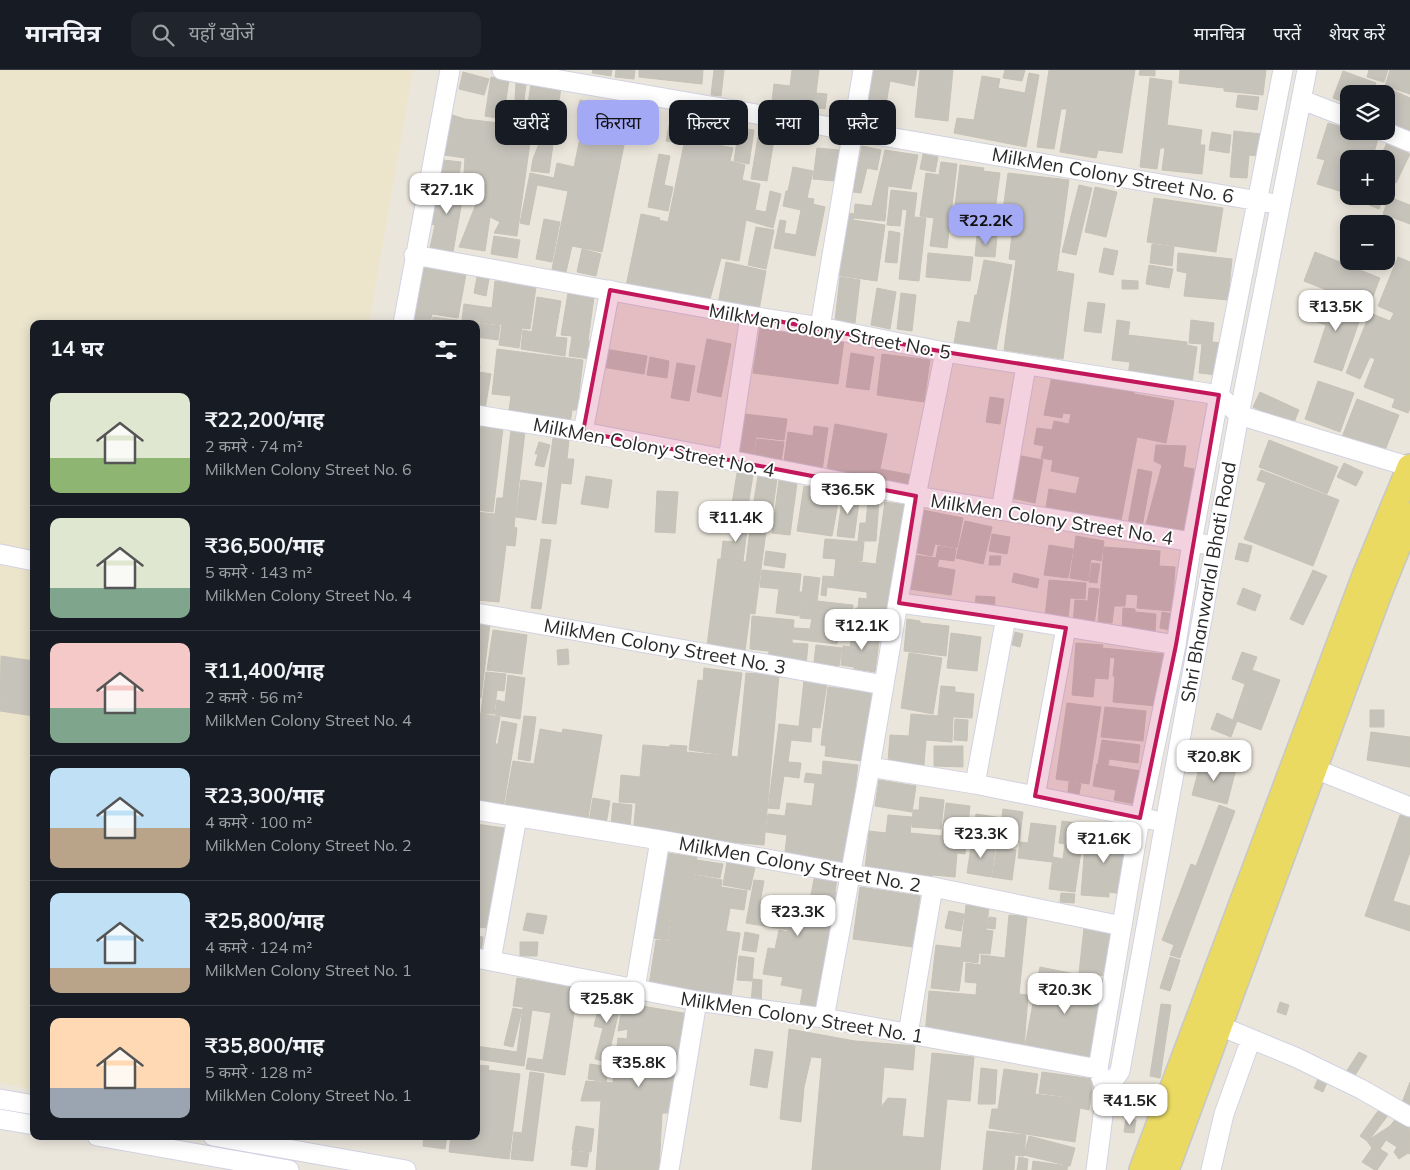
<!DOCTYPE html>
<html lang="hi">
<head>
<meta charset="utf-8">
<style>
	body { margin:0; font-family:Mulish,"Noto Sans Devanagari",sans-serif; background:#20242c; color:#f1f3f6; height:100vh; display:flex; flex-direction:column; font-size:19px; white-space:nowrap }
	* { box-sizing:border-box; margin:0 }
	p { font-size:16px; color:#9ea1a6 }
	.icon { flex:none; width:28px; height:28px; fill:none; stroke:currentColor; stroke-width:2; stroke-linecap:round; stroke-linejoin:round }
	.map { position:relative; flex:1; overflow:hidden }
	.details { position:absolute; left:30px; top:250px; width:450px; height:820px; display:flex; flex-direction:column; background:#171b24; border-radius:10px; box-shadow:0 2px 12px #0003 }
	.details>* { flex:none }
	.top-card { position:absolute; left:495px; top:30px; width:475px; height:45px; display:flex; gap:10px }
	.buttons { position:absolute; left:1340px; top:15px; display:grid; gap:10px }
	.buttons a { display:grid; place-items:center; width:55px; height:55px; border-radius:10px; background:#171b24; box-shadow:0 2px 12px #0003; font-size:25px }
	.price { position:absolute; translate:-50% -42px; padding:0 11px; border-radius:10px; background:#fff; color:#222; font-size:16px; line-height:32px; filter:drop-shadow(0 1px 2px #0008) }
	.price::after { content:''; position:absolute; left:50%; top:30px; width:15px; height:11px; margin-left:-8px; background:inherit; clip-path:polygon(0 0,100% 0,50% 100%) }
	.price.active { background:#a3a9f4; color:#111 }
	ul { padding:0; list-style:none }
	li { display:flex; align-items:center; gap:15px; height:125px; padding:0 20px }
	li+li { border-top:1px solid #363941 }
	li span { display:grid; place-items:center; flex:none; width:140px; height:100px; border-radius:10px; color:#555 }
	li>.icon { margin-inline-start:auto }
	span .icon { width:60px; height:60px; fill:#fffc; stroke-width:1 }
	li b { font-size:21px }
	h2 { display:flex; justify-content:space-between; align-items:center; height:60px; padding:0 20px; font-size:21px }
	.tag { padding:0 18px; border-radius:10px; background:#171b24; box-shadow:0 2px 12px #0003; font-size:18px; line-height:45px }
	.tag.active { background:#a3a9f4; color:#111 }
	header { display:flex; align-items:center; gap:30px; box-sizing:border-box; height:70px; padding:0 25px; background:#171b24; border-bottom:1px solid #363941 }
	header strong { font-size:24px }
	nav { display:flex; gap:28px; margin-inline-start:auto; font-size:18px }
	.search { width:350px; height:45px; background:#20242c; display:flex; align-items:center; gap:12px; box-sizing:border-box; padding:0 18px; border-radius:10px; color:#9ea1a6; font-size:19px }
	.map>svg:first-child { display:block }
	.education { fill:#ece5cc }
	.building { fill:#c6c3bb; stroke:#c6c2b6 }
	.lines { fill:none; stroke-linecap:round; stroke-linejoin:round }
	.minor-casing { stroke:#d1d2e2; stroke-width:21 }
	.major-casing { stroke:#c7c7c7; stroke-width:28 }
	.minor { stroke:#fff; stroke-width:19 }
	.major { stroke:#eada62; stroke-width:25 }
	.marked { fill:#c2185b; fill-opacity:0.2; stroke:#c2185b; stroke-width:4; stroke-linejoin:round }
	.labels { text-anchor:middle; stroke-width:4; stroke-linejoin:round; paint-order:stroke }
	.street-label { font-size:19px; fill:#292929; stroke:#fff }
</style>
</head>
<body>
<header>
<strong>मानचित्र</strong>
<div class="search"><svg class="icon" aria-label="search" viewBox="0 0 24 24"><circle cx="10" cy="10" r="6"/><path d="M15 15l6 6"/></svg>यहाँ खोजें</div>
<nav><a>मानचित्र</a><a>परतें</a><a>शेयर करें</a></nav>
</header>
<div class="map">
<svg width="1410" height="1100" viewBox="0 0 1410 1100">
	<rect width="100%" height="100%" fill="#ebe6dc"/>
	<path class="education" d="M0,0H413L369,254H34V1020L0,1013Z"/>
	<path class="building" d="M593,0H612L611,6L592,3Z
		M616,0H635L634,9L615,7Z
		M639,0H703L702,14L639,7Z
		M714,0H724L721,26L711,25Z
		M792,0H819L816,23L827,24L825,39L772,31L774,14L790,16Z
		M871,0H917L914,16L890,11L884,46L863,43Z
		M920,0H953L948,51L915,47Z
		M1005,0H1025L1022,11L1003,8Z
		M1049,0H1135L1122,83L1098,80L1096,88L1060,82L1067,39H1061L1054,79L1037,77Z
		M1140,0H1155V6L1139,5Z
		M1180,0H1266L1263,25L1224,21V18L1179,13Z
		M1369,0H1388L1384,12L1367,7Z
		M1390,0H1410V24L1385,16Z
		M1343,1L1376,13L1372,24H1349V34L1333,28Z
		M463,2L489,9L484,25L459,19Z
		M1029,3L1039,5L1026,77L954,63L957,48L974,50L982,6L1000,9L998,18L1025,23Z
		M491,7L509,10L503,49L485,46Z
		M1150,8L1172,11L1167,55L1202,60L1200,75H1205L1202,104L1162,100L1165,78H1160L1157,99L1140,97Z
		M516,13L526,14L524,31L515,30Z
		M531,13L561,17L549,103L531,101L533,89L540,71L545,38L535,36L517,166L494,163L500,152L490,147L485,181L459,177L478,129L467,125L470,104L464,103L465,88L444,85L449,44L465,49L525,56Z
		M1386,17L1410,28V65L1386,54V24H1382Z
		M1238,25L1259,27L1257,40L1236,37Z
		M580,30L631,41L602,182L572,176L566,202L552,199L568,121L537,115L529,155L520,153L530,103L554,108L557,93L574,97L585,44L577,43Z
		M508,31L526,34L523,53L505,50Z
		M671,46L712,54L708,73L733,78L730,91L745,95L742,110L760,114L755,140L766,142L770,121L781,124L773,158L746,150L739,191L721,188L709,233L626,216L641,144L660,148L659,150L668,152L684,74L666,71Z
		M1328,53L1349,59V61H1355L1378,69L1372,89H1349V124L1317,114L1325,90L1317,88Z
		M739,58L754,60L749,94L734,91Z
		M717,60L730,63L729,74L715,72Z
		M1234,61L1261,64L1259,86L1249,85L1247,108L1230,107Z
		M1212,62L1231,65L1229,83L1209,80Z
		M758,67L774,70L767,111L751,109Z
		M1387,73L1410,84L1396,113L1386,109V89H1379Z
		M862,76L881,80L877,100L867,98L861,123L853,122Z
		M817,78L839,80L835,111L813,109Z
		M885,80L918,85L911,119L888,116L885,151L854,148L855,134L872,136Z
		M659,84L670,86L664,115L673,117L668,141L648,137Z
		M923,84L938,87L935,102L920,99Z
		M443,90L461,92L459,106L441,104Z
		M941,92L957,94L947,178L930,176L934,148L920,146L926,103L939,105Z
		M960,95L984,98L983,101L1000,103L992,163L952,160Z
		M793,97L813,101L807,128L814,129L813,134L825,137L815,186L774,178L780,150L786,151L784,163L796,165L801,140L783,136L786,121H788Z
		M1008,103L1069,110L1055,214L1058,201L1074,204L1063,289L1004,280L1016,190L1009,189L1013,157L1001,155Z
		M439,110L465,114L453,182L430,178L435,155L431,154Z
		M1079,115L1092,118L1076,185L1062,182Z
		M1095,117L1117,122L1106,167L1085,162Z
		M891,120L917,123L914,147L926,148L919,211L899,209L907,140L902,139L900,156L887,155Z
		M1373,126H1384L1379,139L1369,135Z
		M1389,127L1410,135V154L1383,144Z
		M1154,128L1223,138L1216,182L1147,172Z
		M843,142L854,144L853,150L885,155L877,211L835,205Z
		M544,149L560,152L552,192L536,189Z
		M756,157L774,160L766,199L748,195Z
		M889,161L900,163L897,193L885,192Z
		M977,165L997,166L995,187L975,186Z
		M494,166L520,170L517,188L491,184Z
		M1152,174L1174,177L1172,196L1150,193Z
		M1104,178L1118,181L1113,205L1099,202Z
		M582,179L601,184L596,206L577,202Z
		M1315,182L1380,208L1369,237L1304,211Z
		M928,183L973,187L970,211L926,207Z
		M1178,183L1232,189L1228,230L1184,226L1187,203L1177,201Z
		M1398,187L1410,192V338L1408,343L1392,337L1395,329L1364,317L1375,289L1370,287L1360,309L1346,303L1370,243L1390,251L1394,243L1378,236Z
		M984,190L1012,195L996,280L954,273L958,251L970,253L975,225H977Z
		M726,192L766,201L758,246L717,239Z
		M1149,195L1173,199L1169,218L1146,214Z
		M424,197L466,204L458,248L432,244L430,254H414Z
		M477,207L489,209L486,226L474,223Z
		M840,207L860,210L855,253L835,251Z
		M1122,210L1138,211V219H1122Z
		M495,211L536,217L530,259L522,258L519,278L499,275L502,255L462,250L464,234L492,238Z
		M877,218L896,222L890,259L871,255Z
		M568,223L594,227L588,271L594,272L591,289L569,286L572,266L561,265Z
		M901,223L916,225L912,261L897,259Z
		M537,227L561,231L555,267L567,268L565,286L521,279L523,260L532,262Z
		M1330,230L1363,240L1342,301L1314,292L1326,255L1311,250L1318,231L1329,235Z
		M1088,232L1105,234L1101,263L1084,261Z
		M433,247L500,256L498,270L476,267V254H432Z
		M1117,250L1130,252L1128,265L1187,272V275L1197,277L1192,313L1128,305L1130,292L1112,290Z
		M1191,250L1214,253L1212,272L1222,273L1218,305L1199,303L1202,274L1189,273Z
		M760,258L844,270L838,314L753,303Z
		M707,269L731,274L721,327L697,322Z
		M497,279L583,290L577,340H572L570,354L508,347L511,326L492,324Z
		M605,279L647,286L644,304L602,297Z
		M851,283L874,287L869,320L846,317Z
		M882,284L930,290L924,332L877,325Z
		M650,287L669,291L667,308L647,305Z
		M677,293L695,296L689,331L671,328Z
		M476,295L480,296L479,302L491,304L485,339L476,338Z
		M1052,306L1113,317V319L1134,322V324L1174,331L1166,373L1137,367L1121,451L1046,437L1049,419L1076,424L1080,407L1051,401L1053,390L1041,388L1044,376L1034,374L1037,358L1052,360L1054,351L1069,354L1071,344L1063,343L1062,348L1044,345Z
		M1318,311L1354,323L1340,362L1305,349Z
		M1260,322L1299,340L1293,355L1253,337Z
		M990,327L1004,329L1000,354L986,352Z
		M1357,329L1399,345L1384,383L1342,367Z
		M744,344L787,349L784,370L756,367L753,388L738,386Z
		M835,354L887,364L880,399L912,405L909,420L826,405Z
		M481,355L503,358L493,442L476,440V367H480Z
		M814,356L828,358L822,401L803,397V394L784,391L788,362L813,366Z
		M511,360L525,361L514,457L517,458L515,476L506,475L499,532L476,530V442L495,444L497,428H503Z
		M553,368L569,370L567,389H574L571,414L561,413L556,454L542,453Z
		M757,369L784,372L781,392L754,389Z
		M1269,370L1338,397L1327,424L1259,397Z
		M539,372L550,375L544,397L535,395L538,384H535Z
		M1156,375L1186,376L1183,397L1194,399L1185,466L1145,458L1162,395L1154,391Z
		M1021,386L1043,390L1035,433L1012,428Z
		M1344,393L1363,402L1356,416L1337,407Z
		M1138,399L1152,402L1142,457L1128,454Z
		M1261,400L1339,430L1313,496L1244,469L1266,413L1257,410Z
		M737,403L753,405L746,449L730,446Z
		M586,406L612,410L608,438L581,434Z
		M758,406L777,409L771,452L751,449Z
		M521,410L542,413L536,450L516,447Z
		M779,410L797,413L790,465L772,463Z
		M804,416L840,422L832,466L797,461Z
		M657,421L678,422L675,463L655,462Z
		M843,423L860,425L854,468L837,466Z
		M868,430L879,431L876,471H858L860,453H866Z
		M885,432L906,435L891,542L858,538L859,528L867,529V522L827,517L826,526L821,525L823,506L834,507L836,489L876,494Z
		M923,440L963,448L957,478L935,474L932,486L913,482Z
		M735,451L748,452L743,491L721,489L723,471L733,472Z
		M965,451L992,457L983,494L956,488Z
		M751,452L767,454L755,544L750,543L745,581L707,576L718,489L746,492Z
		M992,464L1010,467L1007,484L989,481Z
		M1076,466L1104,471L1101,491L1091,489L1088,511L1070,508Z
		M541,469L551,470L541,539L531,538Z
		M825,469L864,472L862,491L823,488Z
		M1239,473L1252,476L1248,492L1235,489Z
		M1049,475L1073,479L1068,508L1044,505Z
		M938,476L956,479L954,491L939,489L937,497L955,500L951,525L909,519L914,485L936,488Z
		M1104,477L1160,481L1159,496L1175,497L1172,541L1137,538L1138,525L1126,524L1125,536H1114L1112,553L1098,552Z
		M766,481L786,484L784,498L764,495Z
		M990,486H1001L1000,495H989Z
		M1092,493L1100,494L1097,513L1089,512Z
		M762,500L801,504L799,522H802L799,546L776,543L779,519L760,517Z
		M1313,500L1327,506L1303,555L1290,549Z
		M1014,503L1039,509L1037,518L1012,512Z
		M804,506L820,508L817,531L853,535L851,555L839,554L837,574L793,569L794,558L810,559L812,549L800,548Z
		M1049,510L1086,513L1085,529L1070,528L1068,549L1045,547Z
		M1089,518L1099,519L1094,555L1073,553L1075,530L1088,531Z
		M1243,518L1261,525L1255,541L1237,534Z
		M976,526L995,527L994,542L975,540Z
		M856,538L886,542L883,561L853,557Z
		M1123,538L1135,539V542L1156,544L1155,562L1122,560Z
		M1162,542L1172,544L1170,560L1160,558Z
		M752,546L794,550L792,573L808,574L806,596L768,593L769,581L750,579Z
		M907,549L920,551V553L949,556L946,586L904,581Z
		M476,553L490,554L481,628L478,627L476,639Z
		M853,559L880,563L875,602L854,599V597L841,595L843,576L850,577Z
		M493,560L527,565L522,604L487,600Z
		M1015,562L1023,564L1020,577L1012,575Z
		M951,563L981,567L977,601L947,598Z
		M1076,573L1103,575L1102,578L1164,584L1162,607H1159L1157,636L1113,632L1115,606H1113L1115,588L1110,587L1108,609L1095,608L1093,627L1072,625Z
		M816,575L842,578L839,596L814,592Z
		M568,579L569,594L558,595L557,580Z
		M1242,582L1257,587L1252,600L1280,610L1261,660L1237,651L1231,667L1211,659L1217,643L1233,650L1245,614L1232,609Z
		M909,583L942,588L933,644L901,638Z
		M1,586L34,591V646L0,641Z
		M704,598L742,603L731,686L689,680L698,610L703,611Z
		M486,602L506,604L504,621L497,620L494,644L481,643Z
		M746,603L779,605L764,775L633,764L636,733L619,732L621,705L640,707L643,675L670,677V675L687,676L686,682L738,687Z
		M508,605L525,608L520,649L495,645L497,630L505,632Z
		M804,610L827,613L820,658L799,656Z
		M941,616L955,617V622L974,624L972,648L938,646Z
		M828,617L872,622L863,691L825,686L826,676L821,675Z
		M1067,633L1101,637L1089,714L1056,709Z
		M1105,637L1146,641L1143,671L1101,667Z
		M1370,640H1384V657H1370Z
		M476,643L500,647L495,674H498L502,651L517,654L503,739L480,735L481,731L476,730Z
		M911,644L953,647L952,672L926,670L924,695L888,693L890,665L909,666Z
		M524,646L536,647L530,691L518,689Z
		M955,649L968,650L967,671L954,670Z
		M779,654L812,658L811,672L791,670L788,692L801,693L799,708L784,706L779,739L768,738Z
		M540,659L562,663L563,659L602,665L587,753L505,735L513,691L534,694Z
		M1371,662L1410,667V697L1367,690Z
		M1102,670L1140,675L1138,693L1109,689L1108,695L1098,694Z
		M934,676H963V697L934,696Z
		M823,691L858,695L845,798L799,793L800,784L785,782L787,765L766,762L768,744L785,746L787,733L812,736L815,713L804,712L806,703L822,705Z
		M1201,691L1236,699L1227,734L1192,725Z
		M1097,694L1141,701L1135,734L1114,730L1116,720L1093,716Z
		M879,710L916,716L912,742L875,736Z
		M1069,712L1081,714L1079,724L1068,722Z
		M920,727L944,730L941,759L912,757L913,740H919Z
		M593,728L610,731L606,754L589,751Z
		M613,733L632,735L630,758L611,756Z
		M946,733L970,736L965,784L957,783L955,807L933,805L932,808L906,805V803L865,799L869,761L886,763L888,745L912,747L910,763L942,766Z
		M1219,735L1235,741L1180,888L1170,885L1174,875L1162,870L1191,794L1196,796Z
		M1003,739L1023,742L1019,772L973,766L976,744L1002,748Z
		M1400,745L1410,748V782L1393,831L1410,836V861L1365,846Z
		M1062,751L1085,754L1075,822L1049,819L1053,787L1063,789L1065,774L1059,773Z
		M1031,753L1056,756L1052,792L1018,788L1020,772L1028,773Z
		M476,754L504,758L489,858L476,857Z
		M1086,762L1127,765L1122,824L1109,822V827L1081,825Z
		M972,771L996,775L991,807L967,803Z
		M997,778L1016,780L1012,810L992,807Z
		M667,783L697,787L694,805L722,810L721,817L747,821L744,840L730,838L726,861L740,863L731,927L649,915L656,870L668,871L671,850L657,849Z
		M697,790L723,794L720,808L695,804Z
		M727,792L755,797L750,820L723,815Z
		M815,804L837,808L835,822L837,823L816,938L800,935L803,919L781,915L783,907L763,904L768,878L775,879L779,860L787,862L788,860L746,853L754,810L764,811L760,832L808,840Z
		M860,817L920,826L913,877L853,869Z
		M1061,823L1075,824L1074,833L1060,832Z
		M966,835L989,838L986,860L993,861L990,884L979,883L978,893L963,891L959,921L931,918L936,875L961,878Z
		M949,841L964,844L961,861L945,858Z
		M527,843L547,846L543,864L523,860Z
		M1009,845L1027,846L1019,924L1028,925L1024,978L925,965L929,921L976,925L977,913L965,912L966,893L981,895V885L1005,888Z
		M989,847L996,848L995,859L987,858Z
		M656,849L670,851L667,870L653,868Z
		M1084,858L1114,861L1109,906L1079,903Z
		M745,862L759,865L756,882L742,880Z
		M476,866L483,867L481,882L476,881Z
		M520,872H538L537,886H520Z
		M739,886L754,888L752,911L737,910Z
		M1170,887L1180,890L1170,921L1160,918Z
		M940,889H953V899H940Z
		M1040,897L1105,910L1092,992L1024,981Z
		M517,908L578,917L565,1005L526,999L528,988L543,990L551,943L532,940L524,996L476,989V976L517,982L523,937L513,936Z
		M753,909L762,910L761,933H751Z
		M602,923L622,928L607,992L595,989L603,958L594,956Z
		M623,931L642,936L689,944L675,1043H662L659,1100H596L601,1031H581L586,1011L613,1013L618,968L627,969L628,959L618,961Z
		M1280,932L1289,935L1286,945L1277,942Z
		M1161,934L1171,935L1160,1008L1150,1006Z
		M513,938L522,940L513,977L504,975Z
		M789,959L855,971L915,976L913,1000L884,997L881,1037L888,1028L906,1029L902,1066L924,1068L932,983L974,987L970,1031L947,1029L940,1100H812L822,988L812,987L813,979L804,1017L801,1052L780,1049Z
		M755,979L773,982L767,1018L750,1015Z
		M1359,982L1367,986L1354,1007L1346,1002Z
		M590,994L609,997L606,1012L588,1009Z
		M476,995L489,996L488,1000L520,1004L509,1089L449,1082L451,1066H476Z
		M981,998L997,1000L995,1034H978Z
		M1004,999L1038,1004L1035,1024L1067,1028V1027L1039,1023L1042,1002L1093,1009L1089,1040L1080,1038L1075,1072L989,1058L992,1039H998Z
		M530,1002L544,1004L533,1091L511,1089L514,1062L522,1063Z
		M1320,1004L1329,1008L1323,1022L1314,1018Z
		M1410,1012V1039L1401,1035Z
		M1383,1034L1392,1040L1370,1069L1390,1056L1398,1046L1404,1056L1409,1049L1410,1084L1408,1083L1399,1089L1394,1082L1397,1077L1386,1070L1380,1079L1388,1084L1377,1100H1375L1362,1092L1372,1078L1367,1071L1360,1066Z
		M1126,1049L1136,1050L1134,1063L1124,1062Z
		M576,1056L594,1059L591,1082L572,1080Z
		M987,1061L1026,1065L1024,1086L1015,1085L1014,1100H983Z
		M424,1066H447L445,1079L423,1076Z
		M1029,1066L1075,1078L1070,1096L1024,1085Z
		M573,1081L589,1083L587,1097L571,1095Z
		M1019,1087L1028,1089L1027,1100H1017Z
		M1033,1091L1068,1096L1067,1100H1032Z"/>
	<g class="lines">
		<defs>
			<path id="minor" d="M502,0L1270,133
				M1302,30L1349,48
				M1383,61L1410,72
				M414,185L750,246L820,257L945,282L1219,325L1239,345L1410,397
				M403,254L450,0
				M820,257L863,0
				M476,345L583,362L916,426L1204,474
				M583,362L610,220
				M728,390L750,246
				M1001,440L1026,296
				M0,484L34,491
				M899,533L1006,547L1176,575
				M476,543L884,615
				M870,697L975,714L1153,750
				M1315,699L1410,737
				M975,714L1006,547
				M1035,726L1066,558
				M476,740L660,770L850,804L933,817L1122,856
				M476,888L697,931L824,948L1098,999
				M491,890L517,747
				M635,919L660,770
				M824,948L870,697L916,426L945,282
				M1220,956L1295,987L1361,1019L1410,1047
				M908,964L933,817
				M1106,1022L1098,999L1140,748L1176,575L1192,472L1219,325L1283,0
				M0,1029L34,1035
				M0,1049L34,1055
				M97,1066L289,1100
				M213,1066L406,1100
				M669,1100L697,931
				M1096,1100L1106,1022L1120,1001L1239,345L1307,0
				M1211,1100L1224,1044L1251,969"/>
			<path id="major" d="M1142,1100L1366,503L1410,397
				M1166,1100L1379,523L1410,446"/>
		</defs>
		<use href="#minor" class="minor-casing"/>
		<use href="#major" class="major-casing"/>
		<use href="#minor" class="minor"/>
		<use href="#major" class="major"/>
	</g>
	<path class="marked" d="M610,220L945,282L1219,325L1176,575L1140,748L1035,726L1066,558L899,533L916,426L583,362Z"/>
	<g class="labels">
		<g class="street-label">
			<text transform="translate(1113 105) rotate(10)" y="7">MilkMen Colony Street No. 6</text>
			<text transform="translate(830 261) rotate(10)" y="7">MilkMen Colony Street No. 5</text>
			<text transform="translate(654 377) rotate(11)" y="7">MilkMen Colony Street No. 4</text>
			<text transform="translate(1052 449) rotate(9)" y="7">MilkMen Colony Street No. 4</text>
			<text transform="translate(1208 512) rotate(-80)" y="7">Shri Bhanwarlal Bhati Road</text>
			<text transform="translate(665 576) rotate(10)" y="7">MilkMen Colony Street No. 3</text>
			<text transform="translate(800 794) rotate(10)" y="7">MilkMen Colony Street No. 2</text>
			<text transform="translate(802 947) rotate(9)" y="7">MilkMen Colony Street No. 1</text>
		</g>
	</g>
</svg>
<div class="buttons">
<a><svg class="icon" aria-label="layers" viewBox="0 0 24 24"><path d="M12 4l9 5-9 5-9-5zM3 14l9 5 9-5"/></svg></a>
<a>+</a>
<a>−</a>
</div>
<b class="price" style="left:447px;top:145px">₹27.1K</b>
<b class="price active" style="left:986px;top:176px">₹22.2K</b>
<b class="price" style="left:1336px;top:262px">₹13.5K</b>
<b class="price" style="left:848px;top:445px">₹36.5K</b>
<b class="price" style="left:736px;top:473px">₹11.4K</b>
<b class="price" style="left:862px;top:581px">₹12.1K</b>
<b class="price" style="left:1214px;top:712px">₹20.8K</b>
<b class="price" style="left:981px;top:789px">₹23.3K</b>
<b class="price" style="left:1104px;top:794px">₹21.6K</b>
<b class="price" style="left:798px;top:867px">₹23.3K</b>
<b class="price" style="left:1065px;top:945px">₹20.3K</b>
<b class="price" style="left:607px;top:954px">₹25.8K</b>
<b class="price" style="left:639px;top:1018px">₹35.8K</b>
<b class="price" style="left:1130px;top:1056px">₹41.5K</b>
<div class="top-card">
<a class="tag">खरीदें</a>
<a class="tag active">किराया</a>
<a class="tag">फ़िल्टर</a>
<a class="tag">नया</a>
<a class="tag">फ़्लैट</a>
</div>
<section class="details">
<h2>14 घर<svg class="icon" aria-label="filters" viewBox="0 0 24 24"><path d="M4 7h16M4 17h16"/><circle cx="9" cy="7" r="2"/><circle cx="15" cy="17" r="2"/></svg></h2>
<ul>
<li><span style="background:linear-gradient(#dfe7d0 65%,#8fb573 0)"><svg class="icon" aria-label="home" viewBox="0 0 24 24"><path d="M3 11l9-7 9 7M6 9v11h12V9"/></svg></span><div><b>₹22,200/माह</b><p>2 कमरे · 74 m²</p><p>MilkMen Colony Street No. 6</p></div></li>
<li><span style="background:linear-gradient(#dfe7d0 70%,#7fa58c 0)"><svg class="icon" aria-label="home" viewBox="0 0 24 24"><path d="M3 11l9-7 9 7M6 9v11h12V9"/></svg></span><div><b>₹36,500/माह</b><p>5 कमरे · 143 m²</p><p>MilkMen Colony Street No. 4</p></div></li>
<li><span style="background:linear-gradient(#f6c9c9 65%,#7fa58c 0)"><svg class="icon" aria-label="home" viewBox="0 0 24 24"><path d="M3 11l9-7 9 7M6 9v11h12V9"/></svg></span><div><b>₹11,400/माह</b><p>2 कमरे · 56 m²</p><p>MilkMen Colony Street No. 4</p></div></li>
<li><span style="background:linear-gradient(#bfe0f5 60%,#b9a48a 0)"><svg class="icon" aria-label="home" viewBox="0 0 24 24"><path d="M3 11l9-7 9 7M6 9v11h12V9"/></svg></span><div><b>₹23,300/माह</b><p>4 कमरे · 100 m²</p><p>MilkMen Colony Street No. 2</p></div></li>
<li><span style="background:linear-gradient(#bfe0f5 75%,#b9a48a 0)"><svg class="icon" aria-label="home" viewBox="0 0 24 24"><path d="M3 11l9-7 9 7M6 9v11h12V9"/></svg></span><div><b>₹25,800/माह</b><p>4 कमरे · 124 m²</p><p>MilkMen Colony Street No. 1</p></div></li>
<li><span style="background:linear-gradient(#ffd9b3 70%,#9aa5b1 0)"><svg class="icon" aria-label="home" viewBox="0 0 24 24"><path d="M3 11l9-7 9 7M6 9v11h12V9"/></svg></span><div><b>₹35,800/माह</b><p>5 कमरे · 128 m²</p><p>MilkMen Colony Street No. 1</p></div></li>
</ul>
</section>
</div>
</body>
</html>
